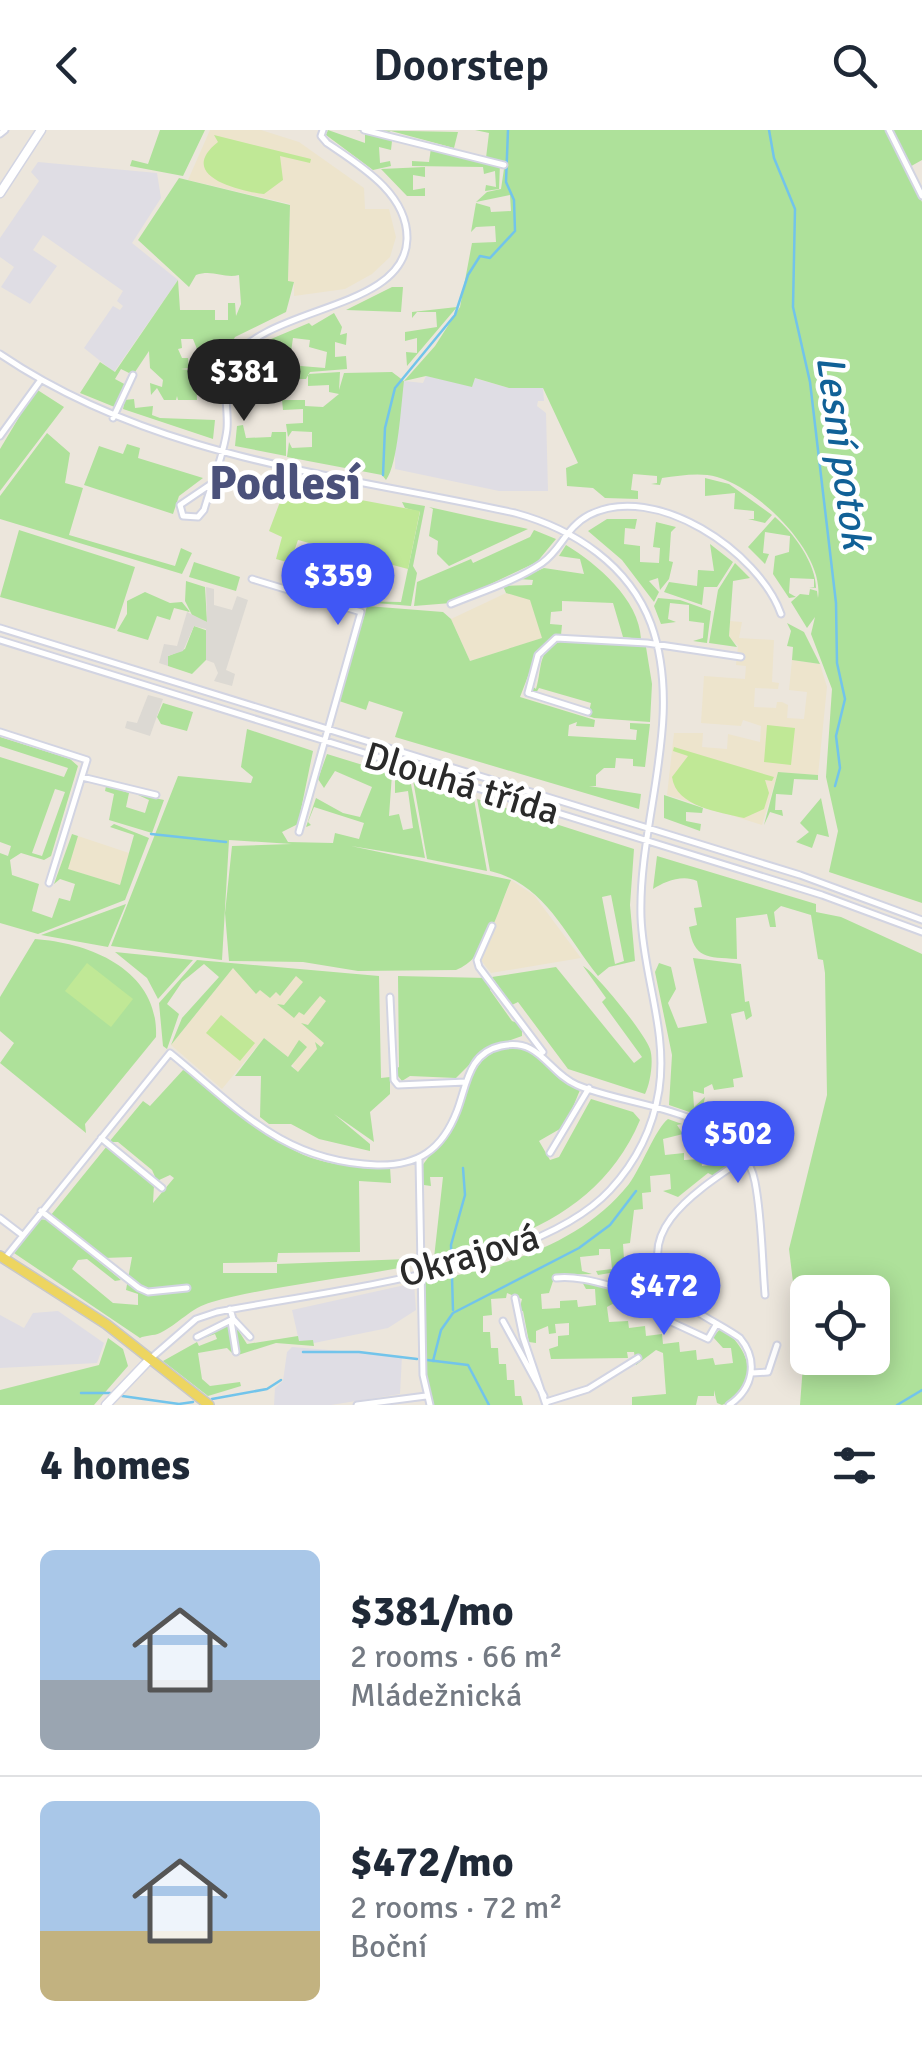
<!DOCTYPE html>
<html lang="en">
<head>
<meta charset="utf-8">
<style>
	body { margin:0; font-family:Signika,sans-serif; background:#f2f2f3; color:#1f2937; height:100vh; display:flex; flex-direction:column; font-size:38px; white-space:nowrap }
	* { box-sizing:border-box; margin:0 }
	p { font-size:32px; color:#747a83 }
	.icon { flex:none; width:55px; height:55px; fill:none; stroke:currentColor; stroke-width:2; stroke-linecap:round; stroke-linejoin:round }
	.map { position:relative; height:1275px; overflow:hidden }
	.side { display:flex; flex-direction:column; background:#fff; flex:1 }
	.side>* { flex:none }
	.fabs { position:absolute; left:790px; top:1145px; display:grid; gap:20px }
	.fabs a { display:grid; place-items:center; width:100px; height:100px; border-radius:15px; background:#fff; box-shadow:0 5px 25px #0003; font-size:50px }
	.price { position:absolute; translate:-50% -85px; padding:0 22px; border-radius:35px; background:#4057f5; color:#fff; font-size:32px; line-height:65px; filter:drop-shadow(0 2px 5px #0008) }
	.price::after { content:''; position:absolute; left:50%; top:60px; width:30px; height:22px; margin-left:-15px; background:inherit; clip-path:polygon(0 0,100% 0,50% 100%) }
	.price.on { background:#222; color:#fff }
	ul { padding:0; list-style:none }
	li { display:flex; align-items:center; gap:30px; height:250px; padding:0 40px }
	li+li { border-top:2px solid #e0e1e3 }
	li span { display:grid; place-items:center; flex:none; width:280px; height:200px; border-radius:15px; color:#555 }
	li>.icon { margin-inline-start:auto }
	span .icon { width:120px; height:120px; fill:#fffc; stroke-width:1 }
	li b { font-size:42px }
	h2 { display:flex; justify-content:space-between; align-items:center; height:120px; padding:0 40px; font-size:42px }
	header { display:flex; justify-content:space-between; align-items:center; height:130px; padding:0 40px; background:#fff; font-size:45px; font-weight:600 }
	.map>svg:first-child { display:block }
	.industrial { fill:#dfdde4 }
	.education { fill:#ede4cc }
	.green { fill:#aee19a; fill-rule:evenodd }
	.pitch { fill:#c0e896 }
	.plaza { fill:#dcd9d3 }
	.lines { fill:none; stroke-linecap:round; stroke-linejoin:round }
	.stream { stroke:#72c4eb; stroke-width:2.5 }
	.minor-casing { stroke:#d2d4e2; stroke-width:9 }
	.tertiary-casing { stroke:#d2d4e2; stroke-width:11 }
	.primary-casing { stroke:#c8c8c8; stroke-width:12 }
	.minor { stroke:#fff; stroke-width:5 }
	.tertiary { stroke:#fff; stroke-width:8 }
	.primary { stroke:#edd560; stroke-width:9 }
	.labels { text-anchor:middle; stroke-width:9; stroke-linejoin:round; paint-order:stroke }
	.street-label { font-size:38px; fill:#2a2a2a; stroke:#fff }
	.water-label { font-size:40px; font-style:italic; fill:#116197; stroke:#fff }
	.district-label { font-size:48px; font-weight:bold; fill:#4b517a; stroke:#fff }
</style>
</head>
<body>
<header><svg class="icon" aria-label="back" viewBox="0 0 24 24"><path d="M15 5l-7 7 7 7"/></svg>Doorstep<svg class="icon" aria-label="search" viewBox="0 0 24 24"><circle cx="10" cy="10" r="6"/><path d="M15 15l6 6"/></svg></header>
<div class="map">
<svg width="922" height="1275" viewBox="0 0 922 1275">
	<rect width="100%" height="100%" fill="#ece6dc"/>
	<path class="industrial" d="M38,32L157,43L161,68L132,113L178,150L114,242L84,218L113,176L120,180L123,176L117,171L123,161L43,105L33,120L57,136L30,174L1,157L14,137L0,127V108L39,51L31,42Z
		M426,246L472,256L474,248L509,258H543L544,271H538L537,276L546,283L548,361H499L395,339V293L404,251L423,253Z
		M414,1153L416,1180L388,1198L314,1213L299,1211L292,1180Z
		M58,1181L104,1213L97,1233L0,1238V1185L24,1198L33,1183Z
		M292,1217L402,1226L400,1264L331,1275H274L275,1258L283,1251L287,1222Z"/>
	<path class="education" d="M210,0H261L299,12L364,58L365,79H389L396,107L390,127L372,144L345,159L294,166V152H288L290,74L188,50Z
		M506,463L530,469L543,508L470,531L451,489Z
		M730,491L742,492L739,508L774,510L772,552L779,553L778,559L755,558L754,577L776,578L777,572H782L788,575L787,588L804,589L807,562L789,560L792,530L820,534L827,557L818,645L778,642L762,695L667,665L674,603H703L702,617L727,619L728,604L760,612L761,596L743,590L741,596L701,593L704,546L745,549L746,536L736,535L738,516L729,507Z
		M78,706L129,723L120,755L67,739Z
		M511,750L534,765L581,828L491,843L480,829Z
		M233,838L310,847L338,873L327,909L298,945L288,927L264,908L222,959L171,915Z"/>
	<path class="green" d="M160,0H205L183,46L130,36L132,30L148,34Z
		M328,0L365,13V2L357,0L458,2L454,18L391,1L380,6L392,11L391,20L379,17L380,33L390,31L391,36L373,40L326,5Z
		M475,0H922V30L906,39L922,72V773L829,742L838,701L826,647L832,559L811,504L815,487L807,498L791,472L800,464L809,465L810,459L817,461L818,468C825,423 758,358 717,347C699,342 680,346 662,348L660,355L651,354L657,353V346L633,344L631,360L638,361V369L605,368L593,358L567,356L566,338L578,333L543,258H509L475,248L472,257L426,246L404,251C401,275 398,334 386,350L382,345L287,327L289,312L292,318L312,317V302L292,301L288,307L286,294L303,293V279L283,280L282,270H305V276L323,277L339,264L329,262V255L308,256V244L340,242L339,260L344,243L392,242L404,251L435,216L460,177L472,113L496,112L495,96L476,97L471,102L476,73L490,77L491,82L511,81L510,65L476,72L487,62L501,59L505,32L486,28L489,3Z
		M431,18L500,34L499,59L485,61L486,55L496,57L495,41L484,44L483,37L412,36V31L429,32Z
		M425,37V47L413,45V60L425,58V66H407L381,39Z
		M179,48L290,75L288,151L294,152L286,182L235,207L226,224L216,227V237L200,236V228H194L197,219L193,209H181L182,218L178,219L182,228H188L189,238L181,239L189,240V247H196L197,270H178L177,266L176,270H164L157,258L151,265L150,253L162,257L163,250L150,238L149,221L133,245L121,239L115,249L128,256L117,278L80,263L100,232L115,242L178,150L180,180H215V190H228V173H235L236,186L241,174L239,145C224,149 213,139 196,145L189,157L138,110Z
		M392,157H403L401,182L346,180Z
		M457,177L407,236L406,222L417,223V208L405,211V202L437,197L436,182H417L412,188V182Z
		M334,183L342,197L340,205L347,203L346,215L335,212V227L346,226L347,239L310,242L306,249H292L286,221L263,223L261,229L245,232L271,209L309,193L312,196ZM293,208L310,210L309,217L327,222L325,238L289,235Z
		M36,259L64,277L0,361V319Z
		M134,269L135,278L153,276L152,285L160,288L215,290L213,309L123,279L125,270Z
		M243,295L246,308L271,307L272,302H286V326L235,316L237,296Z
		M47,303L70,323L65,353L83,358L69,405L175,436L181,418L192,423L182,444L0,389V366Z
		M127,314L140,318L138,328L203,348L179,366L173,384L84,355L99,316L123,324Z
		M705,348L729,354L772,385L765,393L748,389H754V381L734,379L735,363L705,366Z
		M402,372L425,376L413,436L417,443L411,476L352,471L401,472L420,382L405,378Z
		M429,377L528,399L449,436L437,424L438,411L429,406L433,379Z
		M775,387C794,403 816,434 816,458L809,457H814V449L790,448L789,463L796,467L789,468L773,444L775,426L789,422L790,406L765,402L763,423L769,424L765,434L748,417Z
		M607,389H637L635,399L625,398L624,414L640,416V432L659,433L660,418L653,417L656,392L676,397L671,402L669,431L673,432L669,449L660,460L658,448L649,451L659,462L654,472L622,430L588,401Z
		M19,400L135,437L115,499L0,467Z
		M534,400L556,409L537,432L451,473L414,476L417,452L471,429L473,433L530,407Z
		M710,414L733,432L717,457H704L702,475L664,462L669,452L697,456L698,440L714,441Z
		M566,415C597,434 639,469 641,509L623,507L613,473L562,471V481L551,482L550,494L562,495L561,505L538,520L520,567L595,590L594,597L576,596L577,592L569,595L568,606L636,610L637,600L630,599V593L650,594L645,637L633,636V629L616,628L615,638H604L596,645V656H589L641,664L639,679L395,607L403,582L369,571L366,580L339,571L367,476L443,482L451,489L470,531L542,508L530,470L506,463L503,456L532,455L533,450L519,449L544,438L584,444L580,429L559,426Z
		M194,432L240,447L236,461L189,447Z
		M735,433L750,448L733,451L729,506L737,517L709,513L718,460Z
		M186,451L205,457L207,492L194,489L185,471Z
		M145,462L170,473L182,472L190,482L174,478L170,490L157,486L148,510L117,501L127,484V471Z
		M658,468L680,470L711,481L707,513L693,511L703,508L704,493L689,491V475L670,473L668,489L676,492L661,494L654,476Z
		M787,493L804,502L820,534L792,530L793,517L787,516L791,501Z
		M194,496L208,501V528L192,544L168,536L166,527L185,519Z
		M568,510L646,517L652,554L650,592L594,588L588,586L591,573L539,558L536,563L531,562L532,556L536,559C543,537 536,515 568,510Z
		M163,573L193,582L187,601L161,594L157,587Z
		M247,599L313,621L298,694L282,702L288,712L333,713L335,703L359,709L364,693L314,677L308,692L311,695L306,697L316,668L343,683L360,687L372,657L335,641L324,658L318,649L327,624L392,644L389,686L399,684L403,700L413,698L408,661L395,663V644L410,649L425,728L351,716L511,750C498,779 487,829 456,840L358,841L303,832L229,831L225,783L232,716L292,714L229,710L222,830L111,816L178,646L251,653L253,647L241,637Z
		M0,607L70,629L78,636L51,726L44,730L21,723L10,730L12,745L39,754L32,781L52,788L59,768L70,771L75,754L60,749L54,754L72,704L78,706L68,739L120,755L134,705L110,697L114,694L149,708L125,770L38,804L0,793V723L8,726L11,716L0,712V627L64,647L68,638L0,616ZM55,659L65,662L42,726L32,723Z
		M778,642L818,645V650L794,649L792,665L776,664L775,680H782L783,686L770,682L764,695Z
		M413,650L474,669L487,741L427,729Z
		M106,656L129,663L126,677L145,683L149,670L136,664L164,670L152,703L109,690L114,664L105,661Z
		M664,665L703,678L702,683L686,682V691L701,694L700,701L664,688Z
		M821,668L829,707L817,704L812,718L796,712L809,702L800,693Z
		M477,669L634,719L630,775L635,831L609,837L598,846C565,805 545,754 490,741ZM611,765L624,831L615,834L602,767Z
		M657,726L816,774V782L841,787L922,824V1275H800L803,1235L789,1119L827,965L825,843L823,830L818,829L811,785L781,776L774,782L776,797H770L767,784L736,788L737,829C707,827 694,829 689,797L697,795L694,778L702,777L697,751C682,744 664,752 653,759ZM808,1162H872V1228H808Z
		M126,774L108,817L41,805Z
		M35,809C92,813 159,841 156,907L85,994L86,1003L0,933L14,913L0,901V867Z
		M115,822L193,830L158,869L147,848Z
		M693,828L741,834L745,872L749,871L752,886L746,890L744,881L731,884L743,947L733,949L734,957L714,960L712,954L704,958V964L693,961L694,977L705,967L701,986L669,975L672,925L655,842L659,833L671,837L676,859L668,873L678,898L707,893Z
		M197,830L379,846L381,948L390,947V964L370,982L374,1012L334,984L370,1014V1021L319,1009L291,994H269L260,987L261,946H235L264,908L288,927L299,910L307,917L291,936L298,942L317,919L315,912L321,917L324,913L301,893L308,895L326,871L320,866L304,885L299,882L294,888L277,874L284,875L303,852L296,846L280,866L276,862L270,868L260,860L256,864L233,838L171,915L182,888L219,847L204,834L182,852L167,874L179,884L167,919L163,916L159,873Z
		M583,836C595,842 644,902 650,919C654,931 650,954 645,964L568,939L518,872L512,875L492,847L556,837L634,933L642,927L602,872L606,868Z
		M398,846L487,848L493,854L490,860L512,891L522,895V906L485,919L456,948L410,946L402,951L393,940L399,937Z
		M512,917L534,922L580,960L565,996L539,1011L550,1030L559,1027L591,969L633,982L640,990C574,1149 354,1133 212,1172C190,1178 179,1194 160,1203C154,1206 145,1205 140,1208L14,1123L37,1089L49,1090L121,1150L115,1151L87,1129L78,1130L72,1139L113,1173L138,1175V1164L126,1160L132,1127L104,1128L51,1085L107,1016L154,1055L153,1073L174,1048L170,1045L157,1051L152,1040L118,1012H109L143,971L150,976L183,940C199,945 214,962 227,972C290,1023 308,1038 390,1037L391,1053L359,1051L360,1122L278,1123L277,1132L223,1133V1143H277V1134L434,1128L443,1047H430L431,1056L424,1055L420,1039C430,1023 445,1011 454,994C471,961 468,923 512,917Z
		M668,989L682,994L677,995L683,1004L663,1009L665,1025L684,1023V1030L701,1029L702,1036L719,1034V1018L710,1016L718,1009L732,1027L730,1036L714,1046L708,1043L678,1067L663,1061L671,1059L670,1044L650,1046L651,1062L642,1063L643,1079L634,1080L630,1113L623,1114L624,1129H631L633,1148L660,1143L663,1161L653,1165L635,1158L633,1151L610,1143L598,1145L596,1141L612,1139L610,1119H599V1125L580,1127L582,1141L592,1144L555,1145L549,1163L541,1164L542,1179L560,1178V1171L577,1170L578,1177L596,1175L595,1159H586L581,1150L619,1158L620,1170L607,1177L609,1192L628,1191L629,1198L645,1196L646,1206L662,1204L663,1214L679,1212L680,1222L696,1220L697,1230L713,1228L715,1235L733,1233L731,1218H723L713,1207L721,1198C751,1218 762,1257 722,1275L717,1273L714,1260V1266H698L696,1275H632V1267L666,1264L663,1223L656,1220L636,1235L634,1222H627L628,1228L551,1229L549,1219L558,1216V1206L569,1205V1193L555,1194L556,1203L549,1204L548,1196L536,1201V1213L529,1212L523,1181H519L522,1169L507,1163L506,1168L491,1169L492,1185L483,1186V1202H490L491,1218H498L499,1234H506L507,1250H514L515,1266H521L523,1275H433L425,1247L424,1152C498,1138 580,1116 629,1054C641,1038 656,998 668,989Z
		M233,1192L247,1214L298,1206L299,1211L313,1210L314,1216L276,1213L235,1226L227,1218L198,1223L202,1249L210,1256L240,1252L241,1256L208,1266L163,1231L197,1212L199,1216L217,1209L215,1204L204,1208Z
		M108,1208L123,1219L128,1236L94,1275H0V1260L99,1235Z"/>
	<path class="pitch" d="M214,5L311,29L310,33L280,26L283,50L264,64C240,61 175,46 218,12Z
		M286,356L420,381L408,439L298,410L290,433L276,429L282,407L269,401Z
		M767,595L795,598L791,635L764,632Z
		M674,617L774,647L772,651L765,650L769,663L764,679L744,688C719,682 676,677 672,647L688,626L673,621Z
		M87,833L133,869L111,897L65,861Z
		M221,885L255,913L240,931L206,903Z"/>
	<path class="plaza" d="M206,457L214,459V475L232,480L237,466L248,470L226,540L235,544L232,556L214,551L218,543L214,533L206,530V499L194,496L183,521L168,526V536L159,533L164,514L177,516L187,482L207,492Z
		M148,565L163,569L150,606L125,598L127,591L137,593Z"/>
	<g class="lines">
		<path class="stream" d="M769,0L774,28L795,79L793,177L810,252L836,473L837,533L845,569L836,606L840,638L835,656
			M383,345L385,298L395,258L455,185L468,145L480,126L490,128L515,101L514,70L506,52L508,0
			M151,704L226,712
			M453,1180L451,1115L465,1065L463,1038
			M303,1222H359L417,1229
			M427,1230L468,1235L489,1275
			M433,1231L441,1200L453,1183L579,1118L610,1095L636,1061
			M81,1263H110
			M122,1266L179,1274L193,1272
			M212,1269L267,1259L281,1250
			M897,1275L922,1260"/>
		<defs>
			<path id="minor" d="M364,0L504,35
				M889,0L922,66
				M0,4L5,0
				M0,224C155,329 337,344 515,383C574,399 629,435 651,494C685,588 638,691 641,787C643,845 668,901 659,960C653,998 636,1032 610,1060C536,1140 324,1161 217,1182L196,1189L150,1229
				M113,288L133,245
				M0,306L40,251
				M211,354L180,375L183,386L198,387L204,380C211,354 224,326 227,299C229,277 220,250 232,231C267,175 405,181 407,109C408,64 361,36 327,13L321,6L323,0
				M252,449L361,482L299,702
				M451,474C480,462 516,451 542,433C561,420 566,397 589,385C655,351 759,422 781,484
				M0,498L800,745L922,790
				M0,510L822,765L922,802
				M588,582L528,563L538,525L556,508L647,513L741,527
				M0,602L87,630L49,753
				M82,647L156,665
				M492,796L477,830L479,837L543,922
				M390,867L394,950L398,955L466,952
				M101,1008L162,1058
				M550,1023L589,958
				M419,1030L423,1245L430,1275
				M41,1081L139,1158L148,1162L187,1158
				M0,1088L21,1104
				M5,1128L170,923C239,979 283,1032 377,1035C418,1036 442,1020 457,981C467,955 468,923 501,916C540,907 547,942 577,955C630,978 741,979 755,1052C762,1088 762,1128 765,1165
				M556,1148C594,1143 646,1175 672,1160
				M623,1157L626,1171L708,1209L716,1195
				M515,1168L523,1207L546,1275
				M233,1189L250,1207
				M231,1191L236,1222
				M503,1191L544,1266
				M197,1207L233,1189L230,1179
				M752,1243L768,1242L777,1215
				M546,1272L588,1259L638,1228
				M357,1275L426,1266
				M729,1275C753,1259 759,1231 740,1208C719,1193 692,1183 675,1163C617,1098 719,1048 761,1017"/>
			<path id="tertiary" d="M0,63L41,0
				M106,1275L150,1229"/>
			<path id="primary" d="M0,1126L106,1194L209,1275"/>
		</defs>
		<use href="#minor" class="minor-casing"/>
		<use href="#tertiary" class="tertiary-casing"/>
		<use href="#primary" class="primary-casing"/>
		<use href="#minor" class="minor"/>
		<use href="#tertiary" class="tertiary"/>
		<use href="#primary" class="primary"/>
	</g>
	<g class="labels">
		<g class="street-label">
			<text transform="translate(462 653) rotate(17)" y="13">Dlouhá třída</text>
			<text transform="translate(469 1125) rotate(-16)" y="13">Okrajová</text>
		</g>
		<g class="water-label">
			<text transform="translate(844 322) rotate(82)" y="14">Lesní potok</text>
		</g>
		<g class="district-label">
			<text x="285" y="369">Podlesí</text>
		</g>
	</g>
</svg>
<div class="fabs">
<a><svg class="icon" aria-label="locate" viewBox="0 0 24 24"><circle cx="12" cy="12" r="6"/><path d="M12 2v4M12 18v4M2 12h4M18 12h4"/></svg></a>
</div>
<b class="price on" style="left:244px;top:294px">$381</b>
<b class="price" style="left:338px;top:498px">$359</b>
<b class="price" style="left:738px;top:1056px">$502</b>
<b class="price" style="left:664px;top:1208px">$472</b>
</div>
<section class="side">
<h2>4 homes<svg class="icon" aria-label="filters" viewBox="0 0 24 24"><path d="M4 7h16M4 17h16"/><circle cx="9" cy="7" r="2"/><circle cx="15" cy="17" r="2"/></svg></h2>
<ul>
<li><span style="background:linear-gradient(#a9c7e8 65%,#9aa5b1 0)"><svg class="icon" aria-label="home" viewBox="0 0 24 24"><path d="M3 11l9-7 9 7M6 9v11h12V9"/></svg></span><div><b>$381/mo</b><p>2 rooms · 66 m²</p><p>Mládežnická</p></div></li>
<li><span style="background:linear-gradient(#a9c7e8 65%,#c2b280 0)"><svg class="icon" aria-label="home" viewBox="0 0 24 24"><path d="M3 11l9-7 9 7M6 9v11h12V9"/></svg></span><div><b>$472/mo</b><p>2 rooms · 72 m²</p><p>Boční</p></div></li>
</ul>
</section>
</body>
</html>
